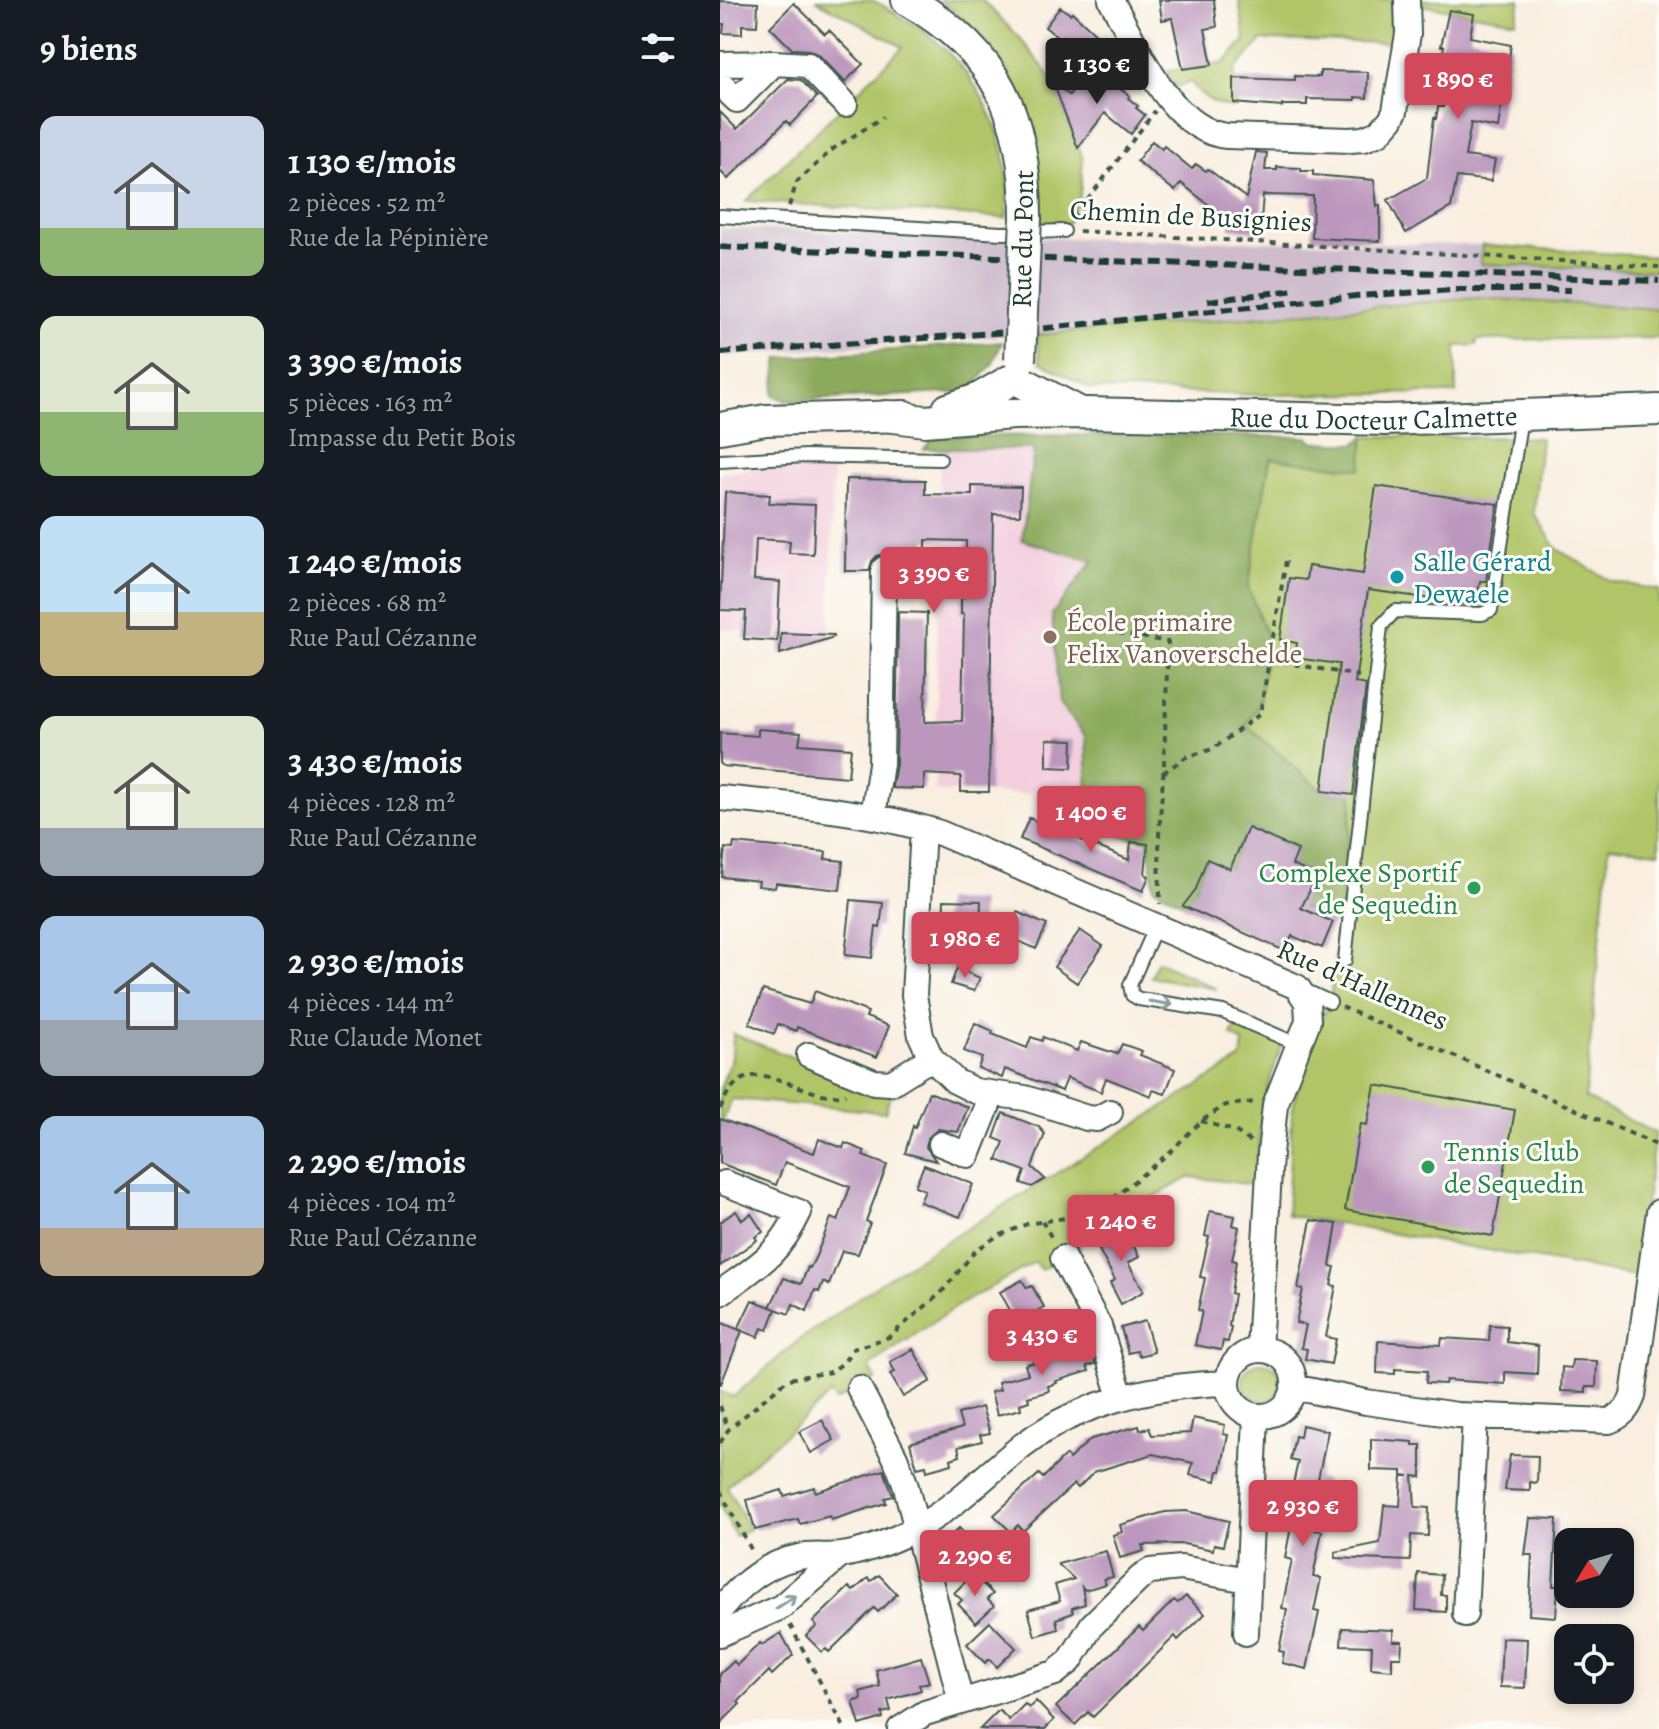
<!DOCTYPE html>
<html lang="fr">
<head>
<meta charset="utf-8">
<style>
	body { margin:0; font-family:Alegreya,serif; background:#20242c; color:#f1f3f6; height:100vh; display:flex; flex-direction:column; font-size:30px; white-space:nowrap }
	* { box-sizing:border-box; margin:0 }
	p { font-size:26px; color:#9ea1a6 }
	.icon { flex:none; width:44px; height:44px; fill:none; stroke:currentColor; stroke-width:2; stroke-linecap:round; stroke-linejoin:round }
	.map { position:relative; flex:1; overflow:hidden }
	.panel { display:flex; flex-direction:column; background:#171b24; width:720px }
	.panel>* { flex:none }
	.needle { width:52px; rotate:232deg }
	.buttons { position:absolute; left:834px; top:1528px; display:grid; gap:16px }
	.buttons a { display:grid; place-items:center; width:80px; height:80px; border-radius:16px; background:#171b24; box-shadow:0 4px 12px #0003; font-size:40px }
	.price { position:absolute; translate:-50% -68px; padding:0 18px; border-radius:8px; background:#d1495b; color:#fff; font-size:26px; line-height:52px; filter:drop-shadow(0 2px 4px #0008) }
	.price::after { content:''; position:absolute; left:50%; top:48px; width:24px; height:18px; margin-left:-12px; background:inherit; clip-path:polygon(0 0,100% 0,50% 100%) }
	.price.on { background:#222; color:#fff }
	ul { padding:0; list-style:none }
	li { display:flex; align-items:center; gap:24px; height:200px; padding:0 40px }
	li span { display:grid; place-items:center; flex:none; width:224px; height:160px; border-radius:16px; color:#555 }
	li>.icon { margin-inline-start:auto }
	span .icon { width:96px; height:96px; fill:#fffc; stroke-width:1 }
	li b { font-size:34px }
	h2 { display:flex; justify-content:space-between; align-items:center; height:96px; padding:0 40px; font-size:34px }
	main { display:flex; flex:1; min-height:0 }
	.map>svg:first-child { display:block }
	.built { fill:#f3cfde }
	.industrial { fill:#cfbdce }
	.green { fill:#b1c568; stroke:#68814e; stroke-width:2 }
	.forest { fill:#8caa5c; stroke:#567448; stroke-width:2 }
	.building { fill:#bc97bd }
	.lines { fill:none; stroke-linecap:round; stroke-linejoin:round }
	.service-casing { stroke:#40584e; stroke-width:16 }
	.minor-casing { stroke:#40584e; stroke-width:28 }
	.tertiary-casing { stroke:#40584e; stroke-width:34 }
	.path { stroke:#40584e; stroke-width:4; stroke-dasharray:6 6; stroke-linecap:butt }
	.service { stroke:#fff; stroke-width:12 }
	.minor { stroke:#fff; stroke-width:24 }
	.tertiary { stroke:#fff; stroke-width:30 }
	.rail { stroke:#1f3d34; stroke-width:6; stroke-dasharray:12 6; stroke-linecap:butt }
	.tertiary-bridge-casing { stroke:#40584e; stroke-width:34; stroke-linecap:butt }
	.tertiary-bridge { stroke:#fff; stroke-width:30 }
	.oneway { stroke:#8f9e9a }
	.culture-dot { fill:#0f9aa8; stroke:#fdfcf7; stroke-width:3 }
	.education-dot { fill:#8d6e63; stroke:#fdfcf7; stroke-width:3 }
	.leisure-dot { fill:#2e9e5b; stroke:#fdfcf7; stroke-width:3 }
	.labels { text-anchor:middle; stroke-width:6; stroke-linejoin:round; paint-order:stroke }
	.street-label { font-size:28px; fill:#1f3d34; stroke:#fdfcf7 }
	.culture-label { font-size:28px; fill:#0d838f; stroke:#fdfcf7; text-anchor:start }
	.education-label { font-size:28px; fill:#785e54; stroke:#fdfcf7; text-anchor:start }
	.leisure-label { font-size:28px; fill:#27864d; stroke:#fdfcf7; text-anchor:end }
</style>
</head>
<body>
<main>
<section class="panel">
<h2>9 biens<svg class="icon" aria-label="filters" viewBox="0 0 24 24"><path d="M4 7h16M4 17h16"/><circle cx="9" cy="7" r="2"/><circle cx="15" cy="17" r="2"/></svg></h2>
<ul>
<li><span style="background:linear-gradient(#c9d6e8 70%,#8fb573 0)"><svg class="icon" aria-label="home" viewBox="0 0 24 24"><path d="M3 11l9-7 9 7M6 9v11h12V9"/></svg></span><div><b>1 130 €/mois</b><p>2 pièces · 52 m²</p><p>Rue de la Pépinière</p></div></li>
<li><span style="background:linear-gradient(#dfe7d0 60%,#8fb573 0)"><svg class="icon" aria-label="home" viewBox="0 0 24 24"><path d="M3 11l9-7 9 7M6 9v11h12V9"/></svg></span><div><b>3 390 €/mois</b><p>5 pièces · 163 m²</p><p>Impasse du Petit Bois</p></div></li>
<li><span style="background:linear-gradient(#bfe0f5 60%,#c2b280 0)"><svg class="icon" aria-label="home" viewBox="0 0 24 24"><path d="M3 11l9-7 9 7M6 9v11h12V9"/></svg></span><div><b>1 240 €/mois</b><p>2 pièces · 68 m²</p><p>Rue Paul Cézanne</p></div></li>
<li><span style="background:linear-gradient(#dfe7d0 70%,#9aa5b1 0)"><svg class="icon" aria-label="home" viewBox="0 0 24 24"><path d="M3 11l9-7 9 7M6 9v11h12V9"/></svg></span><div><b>3 430 €/mois</b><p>4 pièces · 128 m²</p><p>Rue Paul Cézanne</p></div></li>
<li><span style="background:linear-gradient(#a9c7e8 65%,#9aa5b1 0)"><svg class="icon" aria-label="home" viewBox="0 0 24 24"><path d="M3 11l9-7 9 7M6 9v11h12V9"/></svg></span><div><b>2 930 €/mois</b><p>4 pièces · 144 m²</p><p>Rue Claude Monet</p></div></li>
<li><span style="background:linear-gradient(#a9c7e8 70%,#b9a48a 0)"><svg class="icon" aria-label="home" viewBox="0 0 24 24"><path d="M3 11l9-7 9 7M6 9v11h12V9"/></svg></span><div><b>2 290 €/mois</b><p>4 pièces · 104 m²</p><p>Rue Paul Cézanne</p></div></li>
</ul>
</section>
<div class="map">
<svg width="939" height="1729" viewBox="0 0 939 1729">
	<rect width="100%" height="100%" fill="#fdfcf7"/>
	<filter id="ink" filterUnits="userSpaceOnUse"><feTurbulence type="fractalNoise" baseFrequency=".0125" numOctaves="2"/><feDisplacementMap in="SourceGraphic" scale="16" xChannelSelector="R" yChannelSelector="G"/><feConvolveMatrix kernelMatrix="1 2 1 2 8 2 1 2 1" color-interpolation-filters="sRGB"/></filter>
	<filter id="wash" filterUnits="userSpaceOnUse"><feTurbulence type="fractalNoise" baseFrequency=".006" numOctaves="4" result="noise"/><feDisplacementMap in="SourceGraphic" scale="32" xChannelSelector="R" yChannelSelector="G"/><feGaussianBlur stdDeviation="1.8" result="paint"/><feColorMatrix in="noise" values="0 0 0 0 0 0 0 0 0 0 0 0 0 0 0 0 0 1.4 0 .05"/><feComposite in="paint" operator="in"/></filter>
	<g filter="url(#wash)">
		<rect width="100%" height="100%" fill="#f9eedf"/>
		<path class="built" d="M220,449H314L453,455L370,812L315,788L311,794L215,791Z
			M86,463H113L110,635L0,629V473Z"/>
		<path class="industrial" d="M0,228L286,237L762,245L761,264L939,271V309L758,298L455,324L0,356Z"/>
		<path class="green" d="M96,0C112,0 135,0 151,0C160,3 170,10 178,15C250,53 298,136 286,218L26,201L183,47Z
			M220,0H262L298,36L331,77L363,159L360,196L348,223L317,224C323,125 300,61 220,0Z
			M519,0H672V43L542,40L515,69L514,108C494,105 482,98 471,82L457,87L447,71L504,63L525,40Z
			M700,0H800L796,21L701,5Z
			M762,245L939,257V271L761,264Z
			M758,298L939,309V338L757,340L756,345L736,346V393L542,395L371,389L320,362L317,335Z
			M645,436L821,438L814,513L837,549L891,581L939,590V852L889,846L865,1098L935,1133L916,1276L567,1215L572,1113L585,1053L610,1002L633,795L602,791L526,725L539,704L548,639L528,587L550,458L640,469Z
			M437,961L497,989L431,977Z
			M515,1026L562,1044L543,1102L535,1185L470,1177L357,1239L360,1248L321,1270L315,1262L234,1308L149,1366L156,1379L116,1401L111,1394L7,1486L29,1529L15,1536L0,1506V1391L13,1397L79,1340L167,1278L521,1059L523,1042L511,1035Z
			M13,1034L146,1086L183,1088L185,1091L170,1097L165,1112L12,1099L0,1127V1089L12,1057Z
			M523 1382a19 19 0 1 1 38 0a19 19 0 1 1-38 0Z"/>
		<path class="forest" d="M282,342L272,365L248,392L66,401L53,395L59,358Z
			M435,435L587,437L594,442L635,444L645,436L641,469L550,458L528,587L548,639L539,704L526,725L602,791L633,795L619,924L581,908L597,876L572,865L578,850L529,828L510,869L487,860L476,889L465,904L434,888L428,841L369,831L366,736L339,703L332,614L373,561L302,540L314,449H204L214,436Z"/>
		<g id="blocks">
			<path class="building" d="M439,0H494L497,27L485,29L492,65L463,69L452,18L442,20Z
				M0,1L38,3L37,26L22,25V34L3,33L4,24H0Z
				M74,3L105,34L109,30L143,64L125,82L99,55L89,50L72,49L50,27Z
				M340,7L350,14L352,12L379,37L363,57L325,27Z
				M729,10L754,14L750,37L791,45L778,128L751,123L745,156L775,160L771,181L737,177L731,207L686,233L668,200L707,178L714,118L716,119L718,107H723L731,60L722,58L724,46H721Z
				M370,68L410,96L408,98L418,106L416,108L425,115L411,134L385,113L358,148L333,82L349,95Z
				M600,71L648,72L647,98L635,97V100L587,99V105H562V107L514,103V78L575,80V76L600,77Z
				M68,79L81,80L97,97L70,125L66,121L8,179L0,171V112L17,129Z
				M432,141L442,149L444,146L472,169L476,164L486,171L488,169L526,198L536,152L547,153L545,170H557V167L581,168V171H593V175L654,180L657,206L660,205V241L592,238L593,196L543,195L540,232L510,228V222L461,183L455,191L417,161Z
				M126,479L205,480V494L252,495V486L301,487L300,515L273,514L269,792H241V776L204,774V789L172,788L176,764L178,612L207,613L205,722L242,721L244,614H241V598L245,597L246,541L206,540V577H179L177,561L165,554L157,556L152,561L149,571H125Z
				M656,486L778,504L766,581H760L756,605L648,590L635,683L646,685L633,795L602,791L619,664L575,658L577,643L560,640L569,578L586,580L588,566L643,574Z
				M5,492L50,495L49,503L95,505L93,554L69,553L70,541L36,539L34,580L60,582L57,641L24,639L26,611L0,610Z
				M61,633L114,635V637L60,654Z
				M38,729L81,732L79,744L131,748L128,777L3,766L0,763V733L38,736Z
				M327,739L353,740L352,768L327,767Z
				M309,818L409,860L411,842L428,844L425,874L429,876L423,891L300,839Z
				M528,828L578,850L572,865L597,876L581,908L613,922L602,948L572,936L565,951L463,906L476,889L487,859L510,869Z
				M14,843L106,852L105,859L123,861L120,890L56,883L55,888L38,886L39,881L2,877L5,848L13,849Z
				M131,900L163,903L160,928L156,927L152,958L125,955Z
				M224,900L261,901L260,928L223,927Z
				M297,912L327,925L316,949L287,936Z
				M360,930L383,946L357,983L334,967Z
				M237,968L260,978L254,991L231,984Z
				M43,990L90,1004L95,991L148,1012L146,1017L169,1026L157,1057L77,1027L76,1031L58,1024L54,1034L29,1024Z
				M255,1023L273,1031L272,1034L307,1048L311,1037L322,1041L323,1037L357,1051L361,1042L397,1054L402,1044L422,1051L420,1055L455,1069L445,1094L433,1090L431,1096L386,1078L381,1092L347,1078L342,1091L285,1069L282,1078L258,1068L262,1058L244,1051Z
				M655,1085L795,1110L773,1236L625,1210L640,1124L647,1125Z
				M209,1092L248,1107L238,1132L218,1129L208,1138L206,1147L216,1161L185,1153L193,1126L195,1128Z
				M283,1113L319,1127L325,1134L312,1167L325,1179L312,1187L301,1183L305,1171L277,1160L284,1142L274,1138Z
				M0,1119L94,1153L99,1139L123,1148L125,1143L145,1151L143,1156L167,1165L146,1221L150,1223L138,1254L122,1251L109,1285L103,1282L99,1292L95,1290L87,1311L73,1304L69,1314L50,1307L64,1278L81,1284L88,1267L90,1268L96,1256L111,1218L118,1221L130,1187L65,1162L56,1185L0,1163Z
				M204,1165L253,1184L240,1217L200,1202L205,1190L195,1186Z
				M16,1211L22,1220L31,1214L43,1232L35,1237L37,1240L0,1266V1222Z
				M490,1211L515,1216L513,1225L519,1227L512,1260L516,1261L511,1293L514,1294L509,1326L511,1327L508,1342L503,1341L501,1350L475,1345L482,1311L478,1310L485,1278L480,1277L489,1237L485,1236Z
				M591,1220L617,1224L610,1266L615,1267L611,1285L616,1286L606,1337L616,1339L611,1364L585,1359L587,1349L581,1348L586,1325L576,1323L583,1289L578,1288Z
				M403,1224L419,1257L408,1263L424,1291L401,1304L390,1283L395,1280L379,1250L384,1247L378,1237Z
				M302,1280L307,1288L312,1286L324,1307L303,1319L298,1311L292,1314L280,1292Z
				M32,1300L56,1309L48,1330L42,1328L38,1337L18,1329Z
				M425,1321L434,1352L419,1356L417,1351L408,1353L401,1328Z
				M0,1322L22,1331L1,1384H0Z
				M770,1325L787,1326V1342L818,1346L817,1374L785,1372V1384L726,1380L725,1384L706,1383L707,1371L675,1369V1374L657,1373L658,1341L721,1345L722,1338L769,1341Z
				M367,1339L375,1364L367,1366L369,1371L336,1381L337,1383L328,1386L329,1391L308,1397L309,1401L300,1404L301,1409L277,1415L271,1392L280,1390L278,1382L308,1374L305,1365L347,1352L345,1345Z
				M193,1349L211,1381L183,1397L170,1374L175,1372L170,1362Z
				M852,1360L877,1361L876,1387H866V1392L841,1391L842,1367L851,1368Z
				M262,1407L270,1433L260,1435L262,1441L238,1447L240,1456L231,1459L232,1464L207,1471L206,1466L197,1468L190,1443L242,1428L238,1414Z
				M473,1418L505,1425L503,1434L508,1435L501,1471H498L496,1481L470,1475L473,1463L433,1454L374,1472L358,1488L354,1484L303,1531L298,1525L291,1532L274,1515L319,1474L323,1478L346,1455L349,1459L371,1439L419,1426L420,1430L429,1428L432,1435L470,1433Z
				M102,1420L114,1440L91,1453L79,1432Z
				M582,1425L608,1431L598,1479L605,1480L595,1530L602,1531L593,1577L601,1578L594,1611L599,1612L587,1669L562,1663L564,1652L559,1651L567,1609L562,1608L572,1560L565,1558L574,1511L567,1510L578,1462L570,1460L575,1436L580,1437Z
				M651,1439L693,1442V1445H701V1477L693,1476L695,1507L709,1508L708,1536L691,1535L690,1561L615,1558V1552L660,1543L664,1505L680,1506L682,1476H689L682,1475V1471L651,1470Z
				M790,1455L818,1456L817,1483L810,1482V1491L785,1490Z
				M164,1470L173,1496L165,1498L166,1503L111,1520L110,1516L80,1524L78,1519L35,1530L27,1500L62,1490L64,1496L94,1487L95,1492Z
				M466,1511L509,1521L503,1546L494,1544L493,1550L464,1544L422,1545L424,1551L400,1558L393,1535L402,1532L400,1525L445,1512Z
				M810,1518L837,1519L833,1586H838L836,1617L809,1615L812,1555H805Z
				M239,1528L256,1546L251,1551L257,1558L240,1575L223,1557L227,1553L220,1546Z
				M386,1551L393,1577L384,1579L386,1584L365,1590L362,1587L365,1604L352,1608L353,1613L336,1619L338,1629L315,1636L308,1610L340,1601L335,1585L354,1579L338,1564Z
				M698,1573L722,1575L721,1595H726V1612L696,1610Z
				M253,1574L273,1594L267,1599L274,1606L256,1623L238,1604L242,1600L234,1593Z
				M159,1575L177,1594L158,1612L154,1608L109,1652L106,1649L102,1652L86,1636L97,1626L93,1622L129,1587L133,1591L148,1578L151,1581Z
				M466,1596L485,1614L458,1640L455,1636L373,1717L368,1712L355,1725L336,1707L419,1627L423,1631L454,1600L458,1603Z
				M270,1622L296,1648L277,1667L269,1659L265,1663L247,1644Z
				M622,1628L673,1630V1641H682L681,1657H672V1670L651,1668L652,1646L621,1645Z
				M61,1633L73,1655L52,1675L49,1671L18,1702L20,1704L0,1724V1674L14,1661L17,1665L40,1643L42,1645Z
				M782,1638L807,1639L805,1688L780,1687Z
				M201,1657L209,1682L199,1685L201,1690L168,1700L171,1711L162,1713L163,1718L140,1725L133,1702L142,1699L140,1692L160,1686L156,1670Z
				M316,1701L334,1720L325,1729H260L279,1710L289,1720L305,1704L309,1708Z"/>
		</g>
	</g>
	<g filter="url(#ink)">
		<use href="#blocks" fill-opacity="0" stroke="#40584e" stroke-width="2"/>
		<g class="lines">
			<defs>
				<path id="service" d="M0,216L282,233L344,231
					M0,461L86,456L220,459
					M436,926L410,985L412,995L419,999L503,1012L579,1045
					M625,960L661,626L675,611L762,614L771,610L801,417
					M584,990L610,1002"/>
				<path id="minor" d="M391,0C417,45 450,131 507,136L630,140L644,139L659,133L671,119L675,111L688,34L687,0
					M0,64L54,63L88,65L125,104
					M0,84L17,100L54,63
					M0,798C74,805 149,811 220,833L577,987L587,1002L588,1021L555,1105L550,1154L539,1350
					M153,816L161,764L164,569
					M203,828L194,995L201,1036L211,1058L235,1081L255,1091L305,1098L367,1118L377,1119L390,1112
					M89,1055L154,1082L171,1083L211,1058
					M221,1144L248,1155L272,1095
					M343,1258L379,1326L401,1397
					M0,1293C37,1266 59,1255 79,1212L5,1183
					M508 1383a33 33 0 1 1 66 0a33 33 0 1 1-66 0Z
					M573,1387L646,1402L737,1415L889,1421C902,1416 908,1410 913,1396L939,1212
					M139,1388L175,1457L185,1483L241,1702
					M0,1610C20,1585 47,1563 79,1557C93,1554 108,1557 122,1555C142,1552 166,1543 185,1534C226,1515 258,1482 292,1454C351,1403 432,1385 508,1383
					M745,1614L755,1416
					M526,1633L536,1416
					M0,1634L61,1607L121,1555
					M180,1729L205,1713L335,1673L350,1661L372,1625L420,1578L430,1571L461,1568L528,1580"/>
				<g id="tertiary">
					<path d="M187,0C278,52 306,116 306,217"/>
					<path d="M228,409L258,399L289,381L298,380L357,411"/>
					<path id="s1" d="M166,416L205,421L293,414L367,413L665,420L939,410"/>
					<path d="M0,428L46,420L185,416"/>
				</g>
			</defs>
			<use href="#service" class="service-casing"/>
			<use href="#minor" class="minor-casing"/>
			<use href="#tertiary" class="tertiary-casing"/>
			<path class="path" d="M69,206L77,182L113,149L163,117
				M353,219L435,111
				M359,231L939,267
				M398,633L448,642L444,764L439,834L440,904
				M551,660L639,676
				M443,773L466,757L493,749L540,714L567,555
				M622,1007L939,1146
				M0,1109C28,1037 82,1106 126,1094
				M481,1121L515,1131L531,1142
				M322,1221L333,1240
				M0,1406L8,1430
				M0,1443L8,1430L68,1379L111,1372L123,1363L133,1349L169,1337L221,1293L256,1250L276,1237L307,1224L364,1215L385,1205L449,1153L481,1121L506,1105L536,1102
				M0,1491L33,1553
				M70,1625L125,1729"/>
			<use href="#service" class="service"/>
			<use href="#minor" class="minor"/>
			<use href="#tertiary" class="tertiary"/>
			<path class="rail" d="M0,247L939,281
				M488,301L575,290
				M0,353L288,332L636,296L732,290H851"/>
			<defs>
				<path id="tertiary-bridge" d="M300,360L306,217"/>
			</defs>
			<use href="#tertiary-bridge" class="tertiary-bridge-casing"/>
			<use href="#tertiary-bridge" class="tertiary-bridge"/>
		</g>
		<defs><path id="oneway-shaft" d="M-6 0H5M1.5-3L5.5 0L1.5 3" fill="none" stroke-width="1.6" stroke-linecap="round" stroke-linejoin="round" transform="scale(2)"/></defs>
		<g class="oneway">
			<use href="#oneway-shaft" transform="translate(441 1003) rotate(9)"/>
			<use href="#oneway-shaft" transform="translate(66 1602) rotate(-33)"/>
		</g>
	</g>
	<circle class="culture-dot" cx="677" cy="577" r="8"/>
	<circle class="education-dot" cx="330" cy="637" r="8"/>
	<g class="leisure-dot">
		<circle cx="754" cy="888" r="8"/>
		<circle cx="708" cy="1167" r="8"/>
	</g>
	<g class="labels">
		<g class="street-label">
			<text transform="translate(471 215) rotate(3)" y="10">Chemin de Busignies</text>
			<text transform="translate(302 239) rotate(-89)" y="10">Rue du Pont</text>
			<text dy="10" stroke="none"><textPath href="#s1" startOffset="488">Rue du Docteur Calmette</textPath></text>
			<text transform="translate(643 984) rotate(24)" y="10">Rue d'Hallennes</text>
		</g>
		<g class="culture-label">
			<text x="693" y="571">Salle Gérard<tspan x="693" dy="32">Dewaele</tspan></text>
		</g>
		<g class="education-label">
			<text x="346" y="631">École primaire<tspan x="346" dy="32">Felix Vanoverschelde</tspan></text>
		</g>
		<g class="leisure-label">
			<text x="738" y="882">Complexe Sportif<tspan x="738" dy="32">de Sequedin</tspan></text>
			<text x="724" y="1161" text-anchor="start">Tennis Club<tspan x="724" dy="32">de Sequedin</tspan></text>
		</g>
	</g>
</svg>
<div class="buttons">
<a><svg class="needle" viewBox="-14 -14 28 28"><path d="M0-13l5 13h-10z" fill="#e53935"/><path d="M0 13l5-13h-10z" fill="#9ea1a6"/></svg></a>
<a><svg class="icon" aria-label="locate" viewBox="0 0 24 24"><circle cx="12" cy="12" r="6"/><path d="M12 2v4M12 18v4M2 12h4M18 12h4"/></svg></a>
</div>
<b class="price on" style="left:377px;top:106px">1 130 €</b>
<b class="price" style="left:738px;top:121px">1 890 €</b>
<b class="price" style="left:214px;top:615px">3 390 €</b>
<b class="price" style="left:371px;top:854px">1 400 €</b>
<b class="price" style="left:245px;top:980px">1 980 €</b>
<b class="price" style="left:401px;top:1263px">1 240 €</b>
<b class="price" style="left:322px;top:1377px">3 430 €</b>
<b class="price" style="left:583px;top:1548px">2 930 €</b>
<b class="price" style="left:255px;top:1598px">2 290 €</b>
</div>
</main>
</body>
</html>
